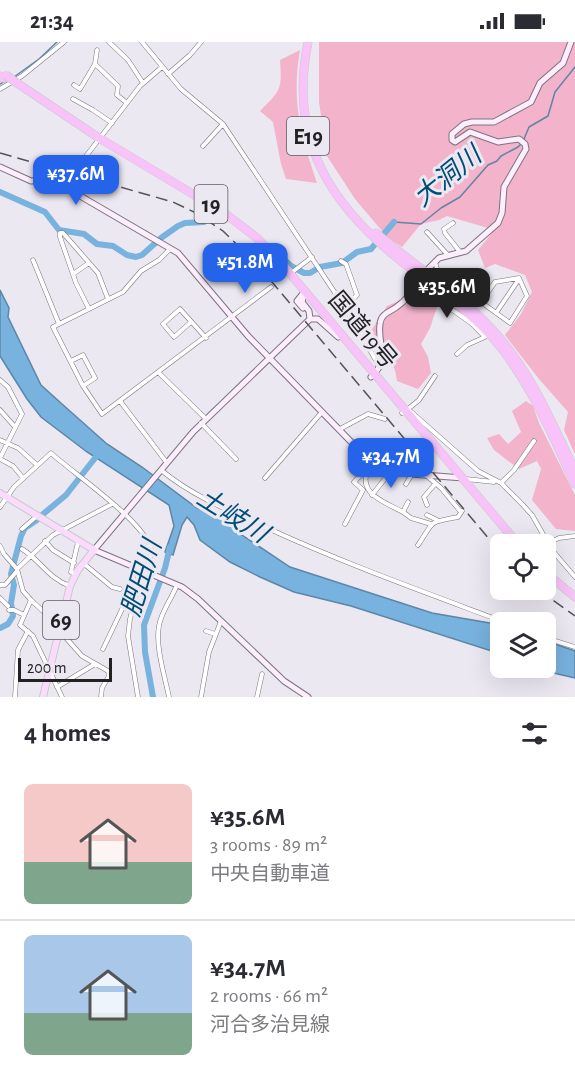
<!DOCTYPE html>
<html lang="en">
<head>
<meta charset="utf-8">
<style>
	body { margin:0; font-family:"Alegreya Sans","Noto Sans JP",sans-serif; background:#f2f2f3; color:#2b2b33; height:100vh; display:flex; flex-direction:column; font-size:22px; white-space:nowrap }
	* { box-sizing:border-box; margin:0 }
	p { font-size:20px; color:#7c7c81 }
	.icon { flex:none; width:33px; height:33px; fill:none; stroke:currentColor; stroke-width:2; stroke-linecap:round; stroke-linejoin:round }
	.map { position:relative; height:655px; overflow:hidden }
	.drawer { display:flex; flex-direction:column; background:#fff; flex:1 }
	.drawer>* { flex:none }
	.fabs { position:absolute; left:490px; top:492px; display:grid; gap:12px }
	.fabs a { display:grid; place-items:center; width:66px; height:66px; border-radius:9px; background:#fff; box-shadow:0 6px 24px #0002; font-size:30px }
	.scale { position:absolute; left:18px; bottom:15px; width:94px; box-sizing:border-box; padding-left:6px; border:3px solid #222124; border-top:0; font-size:16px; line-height:21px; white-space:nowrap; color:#222124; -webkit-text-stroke:4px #ebe8f2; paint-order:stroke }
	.price { position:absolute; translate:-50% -51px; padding:0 14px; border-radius:12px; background:#2563eb; color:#fff; font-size:20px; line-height:39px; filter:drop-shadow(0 2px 3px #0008) }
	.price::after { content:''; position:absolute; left:50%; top:36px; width:18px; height:14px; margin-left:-9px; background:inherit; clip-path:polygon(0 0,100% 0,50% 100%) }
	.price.selected { background:#222; color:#fff }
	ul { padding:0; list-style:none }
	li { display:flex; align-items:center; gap:18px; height:150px; padding:0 24px }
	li+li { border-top:2px solid #e1e1e2 }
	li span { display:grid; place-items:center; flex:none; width:168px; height:120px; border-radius:9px; color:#555 }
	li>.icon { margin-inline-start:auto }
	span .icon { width:72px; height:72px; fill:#fffc; stroke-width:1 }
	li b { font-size:26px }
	h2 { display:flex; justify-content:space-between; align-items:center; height:72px; padding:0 24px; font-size:26px }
	.status { display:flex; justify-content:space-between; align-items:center; height:42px; padding:0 30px; background:#fff; direction:ltr }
	.status svg { height:16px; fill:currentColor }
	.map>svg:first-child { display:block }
	.green { fill:#f2b3cb }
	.water { fill:#78b2de; stroke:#5e86a6; stroke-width:1.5 }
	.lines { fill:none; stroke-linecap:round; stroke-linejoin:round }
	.stream { stroke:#5e86a6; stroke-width:1.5 }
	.river { stroke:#78b2de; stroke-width:6 }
	.street-casing { stroke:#78767f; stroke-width:5 }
	.secondary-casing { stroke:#78767f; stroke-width:7 }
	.primary-casing { stroke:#cacaca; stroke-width:8 }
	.highway-casing { stroke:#cacaca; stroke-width:9 }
	.street { stroke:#fff; stroke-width:4 }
	.secondary { stroke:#fdedfd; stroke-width:5 }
	.primary { stroke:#fadbfb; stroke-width:6 }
	.highway { stroke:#f7c3f8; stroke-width:8 }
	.rail { stroke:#545357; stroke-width:1.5; stroke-dasharray:12 6; stroke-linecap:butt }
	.highway-bridge-casing { stroke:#cacaca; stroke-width:9; stroke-linecap:butt }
	.highway-bridge { stroke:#f7c3f8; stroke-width:8 }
	.labels { text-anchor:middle; stroke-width:6; stroke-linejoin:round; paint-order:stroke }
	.shield { fill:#ebe8f2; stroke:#5e5d62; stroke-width:1.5 }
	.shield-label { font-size:22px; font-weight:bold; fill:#222124 }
	.street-label { font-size:24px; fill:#222124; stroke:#ebe8f2 }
	.water-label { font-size:26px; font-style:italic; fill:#014c76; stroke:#ebe8f2 }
</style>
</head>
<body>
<div class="status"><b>21:34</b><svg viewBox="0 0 49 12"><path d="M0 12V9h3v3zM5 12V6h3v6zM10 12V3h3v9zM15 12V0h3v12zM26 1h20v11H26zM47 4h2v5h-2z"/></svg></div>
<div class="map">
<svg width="575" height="655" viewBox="0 0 575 655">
	<rect width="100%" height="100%" fill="#ebe8f2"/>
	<path class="green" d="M319,0H575V412L564,388L568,370L539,337L505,293L521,272L532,250L525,233L495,222L485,226L478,208L492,191L488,186L447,174L439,178L421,182L402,205L388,196L355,157L327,114L319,60Z
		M300,8C291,60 301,92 317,141L286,137L281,122L273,80L260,69C281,48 282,48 280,18Z
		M423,242L440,256L430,286L421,302L428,315L431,331L418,347L397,339C395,325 393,317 378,314L371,289L387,264L413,253Z
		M526,359L533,364L539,381L575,453V489L556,487L532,458L541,427L537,419L519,427L494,408L487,396L499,392L508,402L521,390L512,369Z"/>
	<path class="water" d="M0,248L9,266L8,275L41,343L62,362L107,402L142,425L197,466L220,473L239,491L290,525L432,571L501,583V612L351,564L294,550L260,535L230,520L200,498L194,483L187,475L182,483L173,513L165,510L174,484L169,463L87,410L41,375L27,357L0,314Z
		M546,599L575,609V636L532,626H546Z"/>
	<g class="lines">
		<path class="stream" d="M14,35L39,17L57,0
			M0,42L7,38
			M524,97L529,85L548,74L555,50L575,25
			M394,180L421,182L441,166L460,155L488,123L497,119L501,114L518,105L522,101"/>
		<path class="river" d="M0,150L45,170L59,188L84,192L97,202L113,204L127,213L136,215L142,213L161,196L178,184L185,181L204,180L209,174L214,173
			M274,208L291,224L304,231H310L320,225L342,221L357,210L371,207L394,180
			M42,473L66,453L99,411
			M0,586L8,582L13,574L11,561L14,543L11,532L21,494L25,486L37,478
			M153,655L145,610L144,583L165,526L170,505"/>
		<defs>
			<path id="street" d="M109,0L128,18L143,41
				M142,0L181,47L223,82L353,278L379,324
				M97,8L95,22L118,44L117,53L127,61
				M168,32L190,13L201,0
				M74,43L80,47L95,22
				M0,47L22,34L64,0
				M73,57L93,68L112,81
				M203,104L223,82
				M63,144L140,44L162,25
				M453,181L444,187L445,191L460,210
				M427,190L447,212
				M170,207L159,218L141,229L123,250L53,285L83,344L102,372L271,245
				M33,218L59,282
				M341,219L346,222L357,253L345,265
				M435,220L438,230L472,258L481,260L495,240L519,236L527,254L510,281L481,260
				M291,231L312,215
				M73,232L89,221
				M417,243L471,281L485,295L467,303L457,312
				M89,267L76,241L60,195V191H63L98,231L108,257
				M496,271L519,237
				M191,280L174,295L163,282L180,267L206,296
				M71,319L83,313L95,336L83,344
				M159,331L206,377
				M0,338L8,345L22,372L0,416
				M120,359L167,421
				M408,367L419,358L435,334
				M0,368L15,385
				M402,371L408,367L478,429L501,441L522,462L532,473L552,508L575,535
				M201,381L236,417
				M340,387L368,372L385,377
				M0,398L18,406L37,423
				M370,404L365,416L363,431L366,434C362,454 389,462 403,470
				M0,417L13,424L23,436
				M161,428C191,453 229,469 265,485C343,521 424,550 504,580
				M427,434L441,446L461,470
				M265,436L322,370
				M466,437L494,440
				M501,441L514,428L534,399
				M406,442L412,432
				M372,453L392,428
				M408,460L403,470L411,476L431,482
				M427,463L424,455L435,442
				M0,465L14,445L51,411C74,432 144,479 151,507C152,513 149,520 148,525L137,522L133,524
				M427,473L437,478
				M345,482L363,448L354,440L363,431
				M22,487L37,474
				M45,499L53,508L74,521
				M548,501L559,496L575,494
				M418,503C435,478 427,481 458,475L462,469
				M0,504L4,512L17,527L53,493L112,462
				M22,507C40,518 49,537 70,544
				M83,521L112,545L120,547
				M17,527L23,549L31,558L20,583L33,594L62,655
				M75,532L71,530L78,500
				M0,543H5L17,529
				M0,556L8,564
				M31,558L45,571L53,564L64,566
				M9,568H14L24,573
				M59,588L82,614L108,629L109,634L102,646L101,655
				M206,589L215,592
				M546,596L575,605
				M103,607L135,540
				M57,645L95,622
				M15,655L18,608L28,589
				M138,655L128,594L130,577L137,549L136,540L141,528
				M169,655C165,635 155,604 159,584C161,570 171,558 176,545
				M201,655L209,610L221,579
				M257,655L262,632"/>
			<path id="secondary" d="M0,125L31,139L46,138L58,141L178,211L248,294L359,408L398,431L463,436
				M427,228L439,216L466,209L498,181L502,171L504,145L526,107L525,102L519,97L498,100L470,90L455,100L452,98V92L464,82L472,80H494L531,60L540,41L563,21L571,0
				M305,249L302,260L309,269L310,277L193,390L94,508L182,545L198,557L284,639L308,655
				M303,266L297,259L305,249
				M310,277H318L338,295
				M371,335C391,317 377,303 380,282C381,270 392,270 399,263C408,257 414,246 420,238"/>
			<path id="primary" d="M0,451L94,508L78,528L70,544L43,655"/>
			<path id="highway" d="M308,0C288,98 330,164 406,223C436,246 468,268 493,296C530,339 551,391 575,442
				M0,34L3,36
				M17,41L99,96L223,170L257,196L282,222L518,502
				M376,191C412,222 453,247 486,281C528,323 550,376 575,429
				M546,531L575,555"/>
		</defs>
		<use href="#street" class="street-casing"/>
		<use href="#secondary" class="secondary-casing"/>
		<use href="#primary" class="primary-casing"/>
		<use href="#highway" class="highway-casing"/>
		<use href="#street" class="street"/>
		<use href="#secondary" class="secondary"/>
		<use href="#primary" class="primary"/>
		<use href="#highway" class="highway"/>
		<path class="rail" d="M0,111L173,160L196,171L223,189L255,220L501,511
			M539,548L575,574"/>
		<defs>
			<path id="highway-bridge" d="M6,33L17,41"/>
		</defs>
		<use href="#highway-bridge" class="highway-bridge-casing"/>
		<use href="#highway-bridge" class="highway-bridge"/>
	</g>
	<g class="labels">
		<g class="shield">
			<rect x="287" y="75" width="42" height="38" rx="4.5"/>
			<rect x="194.5" y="143" width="33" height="38" rx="4.5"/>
			<rect x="43" y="559" width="36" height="38" rx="4.5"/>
		</g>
		<g class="shield-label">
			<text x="308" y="102">E19</text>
			<text x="211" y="170">19</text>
			<text x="61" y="586">69</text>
		</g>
		<g class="street-label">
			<text transform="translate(363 288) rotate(50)" y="8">国道19号</text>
		</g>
		<g class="water-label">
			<text transform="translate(447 134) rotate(-39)" y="9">大洞川</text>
			<text transform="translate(233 473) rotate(32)" y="9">土岐川</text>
			<text transform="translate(141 536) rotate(-73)" y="9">肥田川</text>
		</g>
	</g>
</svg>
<div class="fabs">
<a><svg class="icon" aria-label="locate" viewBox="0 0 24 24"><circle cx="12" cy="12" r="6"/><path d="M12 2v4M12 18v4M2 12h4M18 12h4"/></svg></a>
<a><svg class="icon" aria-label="layers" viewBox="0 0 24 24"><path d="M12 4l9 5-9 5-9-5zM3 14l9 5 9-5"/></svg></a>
</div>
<div class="scale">200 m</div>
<b class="price" style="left:76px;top:164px">¥37.6M</b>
<b class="price" style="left:245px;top:252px">¥51.8M</b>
<b class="price selected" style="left:447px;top:277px">¥35.6M</b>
<b class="price" style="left:391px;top:447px">¥34.7M</b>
</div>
<section class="drawer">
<h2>4 homes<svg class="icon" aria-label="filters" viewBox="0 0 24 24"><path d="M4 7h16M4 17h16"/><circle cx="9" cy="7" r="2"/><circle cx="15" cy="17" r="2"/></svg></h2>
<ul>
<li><span style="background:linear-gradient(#f6c9c9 65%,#7fa58c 0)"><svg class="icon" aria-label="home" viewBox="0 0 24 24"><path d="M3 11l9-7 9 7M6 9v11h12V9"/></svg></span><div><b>¥35.6M</b><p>3 rooms · 89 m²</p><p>中央自動車道</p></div></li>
<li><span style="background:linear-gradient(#a9c7e8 65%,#7fa58c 0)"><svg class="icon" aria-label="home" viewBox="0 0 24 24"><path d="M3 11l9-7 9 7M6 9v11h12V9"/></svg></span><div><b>¥34.7M</b><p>2 rooms · 66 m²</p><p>河合多治見線</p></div></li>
</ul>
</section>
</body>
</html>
